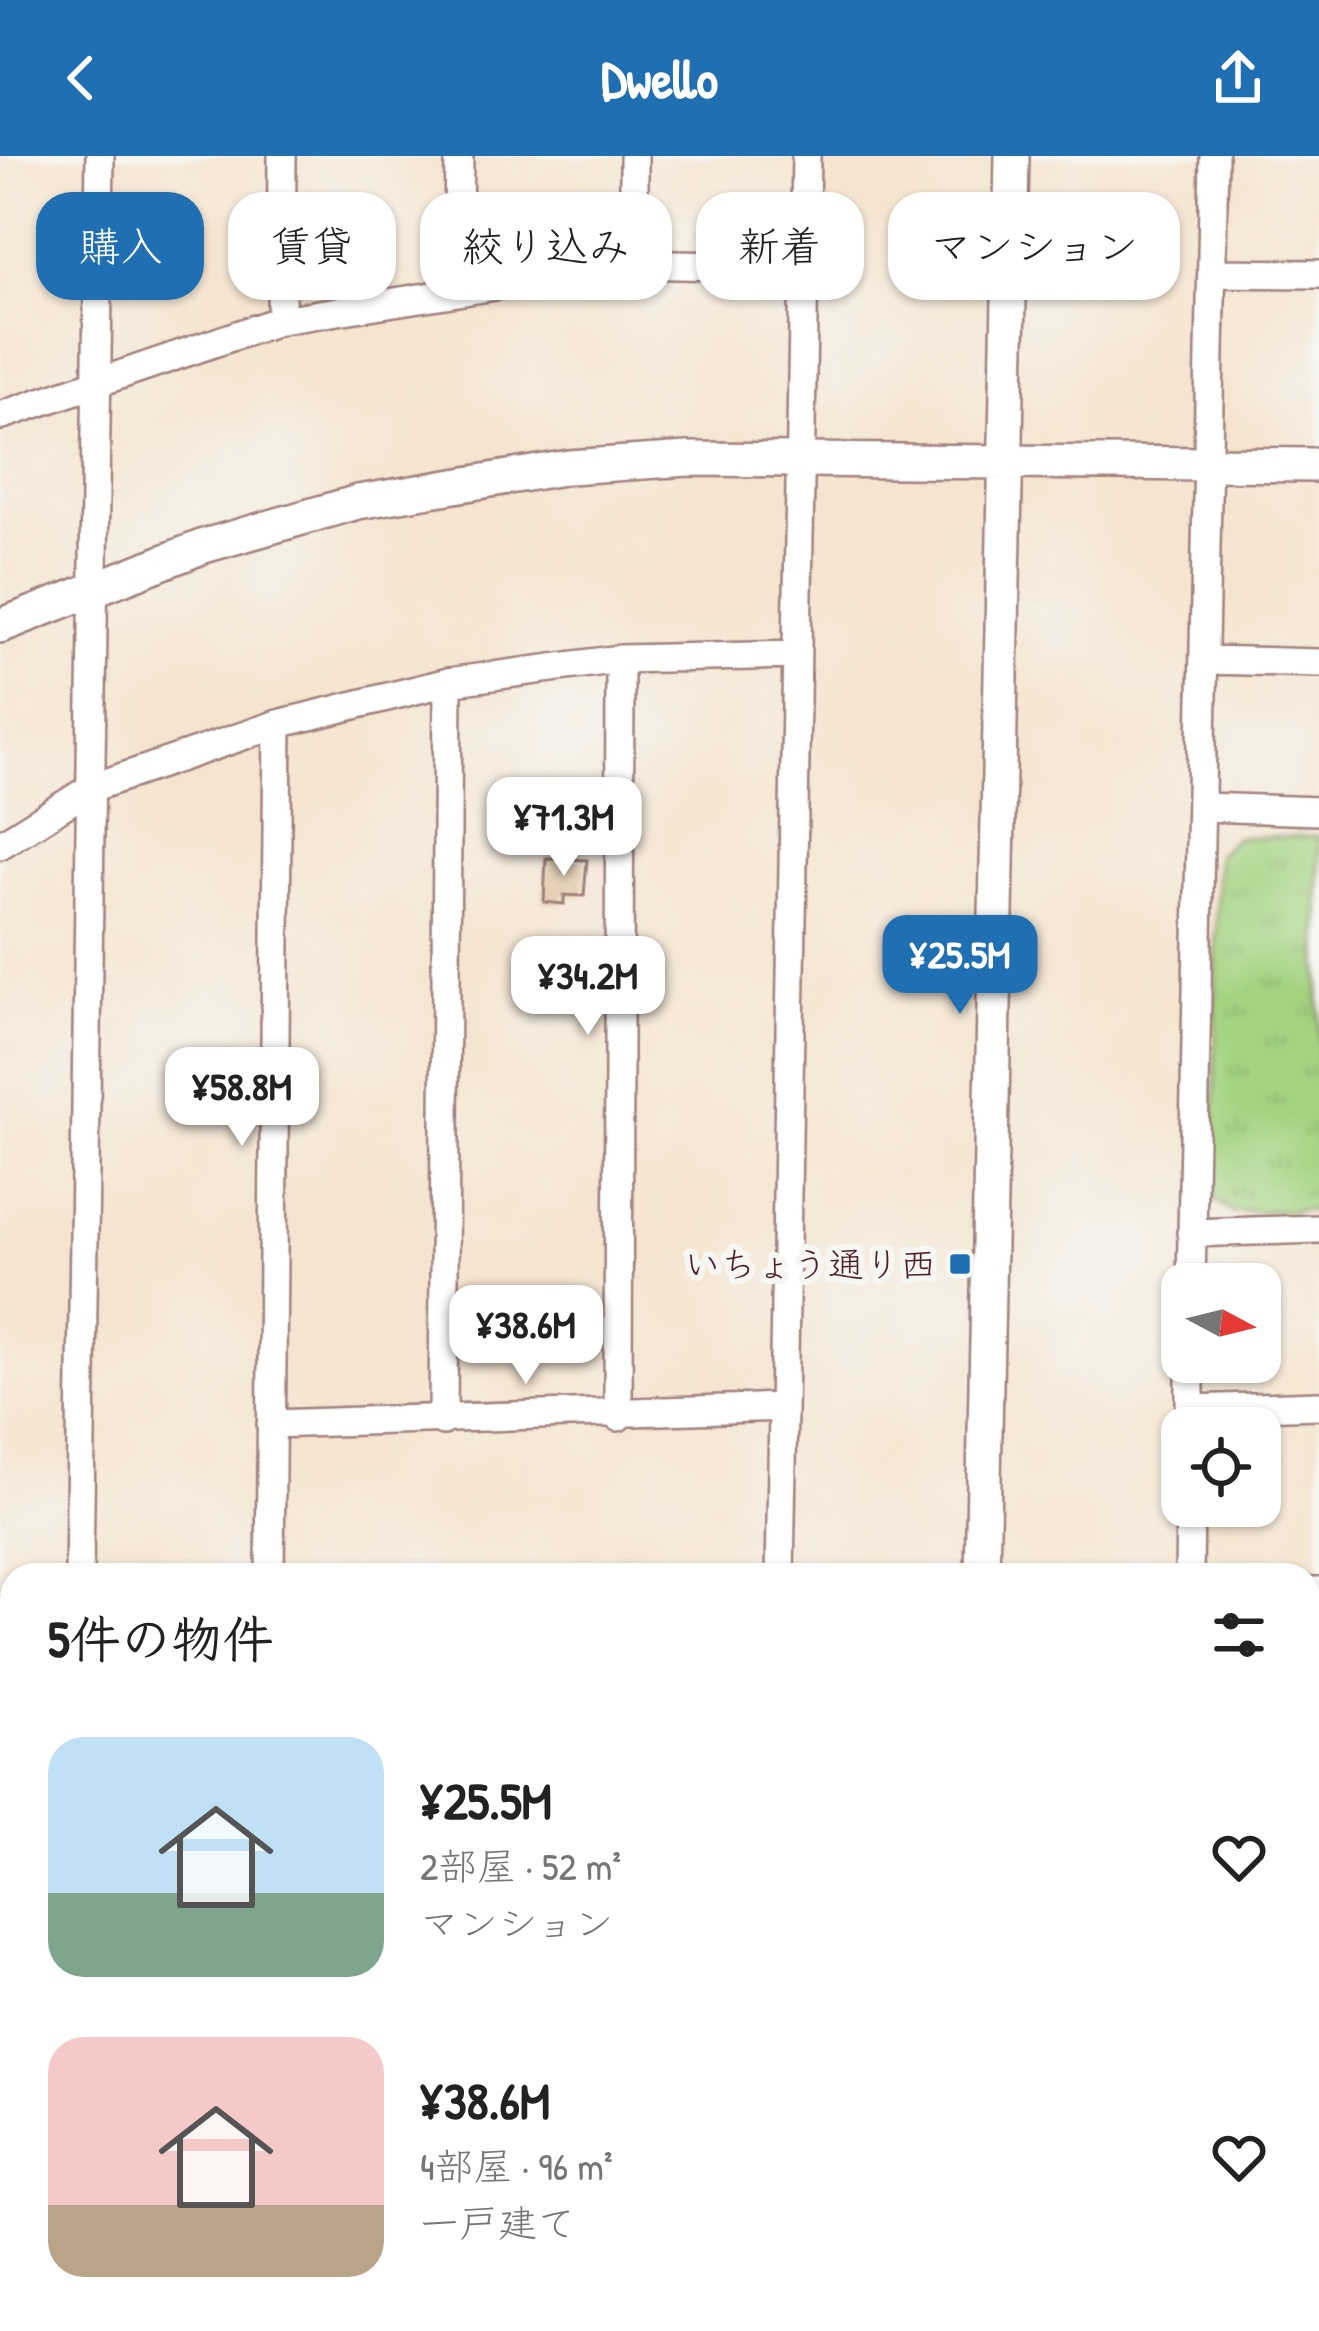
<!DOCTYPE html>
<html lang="ja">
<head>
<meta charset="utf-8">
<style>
	body { margin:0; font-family:"Patrick Hand","Klee One",sans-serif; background:#f6f6f6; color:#222; height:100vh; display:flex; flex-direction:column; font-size:45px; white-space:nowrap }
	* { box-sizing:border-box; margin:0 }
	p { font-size:39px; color:#767676 }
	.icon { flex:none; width:66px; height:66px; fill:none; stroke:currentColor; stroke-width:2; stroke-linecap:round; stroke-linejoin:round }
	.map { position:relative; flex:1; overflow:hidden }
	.drawer { position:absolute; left:0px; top:1407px; width:1320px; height:768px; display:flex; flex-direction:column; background:#fff; border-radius:36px 36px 0 0; box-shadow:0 3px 9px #0004 }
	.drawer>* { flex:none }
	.guide { position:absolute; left:36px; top:36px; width:1248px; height:108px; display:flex; gap:24px }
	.needle { width:78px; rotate:97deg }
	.fabs { position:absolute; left:1161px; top:1107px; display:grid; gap:24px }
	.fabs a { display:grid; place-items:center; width:120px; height:120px; border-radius:24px; background:#fff; box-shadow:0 3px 9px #0004; font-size:60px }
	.price { position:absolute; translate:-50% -102px; padding:0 27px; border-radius:24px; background:#fff; color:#222; font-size:39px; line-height:78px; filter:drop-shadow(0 3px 6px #0008) }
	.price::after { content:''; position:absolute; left:50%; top:72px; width:36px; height:27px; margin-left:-18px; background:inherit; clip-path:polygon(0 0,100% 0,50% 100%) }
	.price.selected { background:#1f6fb2; color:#fff }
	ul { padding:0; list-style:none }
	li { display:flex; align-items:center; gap:36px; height:300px; padding:0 48px }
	li span { display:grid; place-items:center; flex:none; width:336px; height:240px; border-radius:36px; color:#555 }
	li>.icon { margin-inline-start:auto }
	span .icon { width:144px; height:144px; fill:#fffc; stroke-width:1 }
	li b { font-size:51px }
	h2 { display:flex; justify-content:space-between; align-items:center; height:144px; padding:0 48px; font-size:51px }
	.pill { padding:0 42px; border-radius:36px; background:#fff; box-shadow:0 3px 9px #0004; font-size:42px; line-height:108px }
	.pill.selected { background:#1f6fb2; color:#fff }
	header { display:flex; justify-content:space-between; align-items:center; height:156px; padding:0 48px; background:#1f6fb2; color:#fff; font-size:54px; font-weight:700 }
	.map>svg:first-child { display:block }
	.park { fill:url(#park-tufts); stroke:#777956; stroke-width:3 }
	.building { fill:#dcbc92 }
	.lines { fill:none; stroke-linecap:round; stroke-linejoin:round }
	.minor-casing { stroke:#a0827d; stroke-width:32 }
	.tertiary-casing { stroke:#a0827d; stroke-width:38 }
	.minor { stroke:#fff; stroke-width:27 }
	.tertiary { stroke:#fff; stroke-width:33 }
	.poi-dot { fill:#1f6fb2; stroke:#f6f6f2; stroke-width:4.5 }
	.labels { text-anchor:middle; stroke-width:12; stroke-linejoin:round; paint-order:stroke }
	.poi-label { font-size:36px; fill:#4a1f2b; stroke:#f6f6f2; text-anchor:end }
</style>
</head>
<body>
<header><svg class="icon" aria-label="back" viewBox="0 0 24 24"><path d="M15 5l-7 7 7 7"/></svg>Dwello<svg class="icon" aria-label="share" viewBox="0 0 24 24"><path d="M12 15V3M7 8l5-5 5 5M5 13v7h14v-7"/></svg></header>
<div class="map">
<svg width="1319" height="2175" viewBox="0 0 1319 2175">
	<defs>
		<pattern id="park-tufts" width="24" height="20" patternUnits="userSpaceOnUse" patternTransform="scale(3)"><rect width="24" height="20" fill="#a4d380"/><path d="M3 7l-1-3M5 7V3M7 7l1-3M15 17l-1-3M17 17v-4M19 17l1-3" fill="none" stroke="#8fb56f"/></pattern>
	</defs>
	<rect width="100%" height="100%" fill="#f6f6f2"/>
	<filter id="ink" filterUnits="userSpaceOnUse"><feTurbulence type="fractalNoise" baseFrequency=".00833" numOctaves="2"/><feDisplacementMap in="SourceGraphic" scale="24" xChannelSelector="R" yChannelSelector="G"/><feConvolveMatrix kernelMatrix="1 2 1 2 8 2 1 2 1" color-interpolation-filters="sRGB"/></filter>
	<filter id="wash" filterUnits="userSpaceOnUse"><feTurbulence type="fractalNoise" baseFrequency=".004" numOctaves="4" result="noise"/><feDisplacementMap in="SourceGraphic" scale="48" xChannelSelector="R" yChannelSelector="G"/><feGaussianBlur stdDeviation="2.7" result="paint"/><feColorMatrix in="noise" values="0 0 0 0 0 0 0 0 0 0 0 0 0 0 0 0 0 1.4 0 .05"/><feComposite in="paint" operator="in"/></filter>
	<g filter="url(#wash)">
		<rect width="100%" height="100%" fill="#f5e4cf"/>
		<path class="park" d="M1236,681H1319V1054L1231,1056L1214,1043L1217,699Z"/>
		<g id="blocks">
			<path class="building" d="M546,702L587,704L584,740L564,739V748L544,746Z
				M1308,2064H1319V2101H1308Z
				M1308,2105L1319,2106V2141L1308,2140Z
				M1308,2145H1319V2175H1284L1285,2163H1308Z"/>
		</g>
	</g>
	<g filter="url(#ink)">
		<use href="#blocks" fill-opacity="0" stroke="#a0827d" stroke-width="3"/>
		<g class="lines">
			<defs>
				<path id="minor" d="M634,108V0
					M1212,117L1319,118
					M457,132L459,0
					M281,164L282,0
					M0,260L281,164L634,108L804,112
					M1207,504L1319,507
					M1202,651L1319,655
					M0,689L91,632L278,568L448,526L620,503L796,499
					M1191,1077L1319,1073
					M1191,1128L1214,0
					M1190,1253L1319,1249
					M618,1261L620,503
					M443,1265L448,526
					M271,1268L783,1251
					M1190,1272V1206
					M79,1419L100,0
					M270,1419L278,568
					M780,1419L806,0
					M1189,1419L1190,1350
					M1308,1435H1319
					M0,1456H12
					M1308,1614L1319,1613
					M68,2175V2163
					M256,2175V2163
					M431,2175V2163
					M605,2175L606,2163
					M640,2175L697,2163
					M770,2175L771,2163
					M1176,2175V2163"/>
				<path id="tertiary" d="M0,470L204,390L358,346L569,311L688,303L1319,309
					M982,1419L1012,0
					M974,2175V2163"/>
			</defs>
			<use href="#minor" class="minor-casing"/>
			<use href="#tertiary" class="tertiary-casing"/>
			<use href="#minor" class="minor"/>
			<use href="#tertiary" class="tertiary"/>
		</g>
	</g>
	<rect class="poi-dot" x="948" y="1096" width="24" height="24" rx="6"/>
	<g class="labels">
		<g class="poi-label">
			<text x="936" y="1121">いちょう通り西</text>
		</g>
	</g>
</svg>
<div class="fabs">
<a><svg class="needle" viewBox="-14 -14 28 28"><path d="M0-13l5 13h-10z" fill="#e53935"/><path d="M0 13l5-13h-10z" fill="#767676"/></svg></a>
<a><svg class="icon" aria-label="locate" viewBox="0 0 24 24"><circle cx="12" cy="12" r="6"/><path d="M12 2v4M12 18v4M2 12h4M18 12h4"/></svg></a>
</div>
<b class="price" style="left:564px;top:723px">¥71.3M</b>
<b class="price selected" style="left:960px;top:861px">¥25.5M</b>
<b class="price" style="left:588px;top:882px">¥34.2M</b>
<b class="price" style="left:242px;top:993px">¥58.8M</b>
<b class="price" style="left:526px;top:1231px">¥38.6M</b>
<div class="guide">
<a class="pill selected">購入</a>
<a class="pill">賃貸</a>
<a class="pill">絞り込み</a>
<a class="pill">新着</a>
<a class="pill">マンション</a>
</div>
<section class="drawer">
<h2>5件の物件<svg class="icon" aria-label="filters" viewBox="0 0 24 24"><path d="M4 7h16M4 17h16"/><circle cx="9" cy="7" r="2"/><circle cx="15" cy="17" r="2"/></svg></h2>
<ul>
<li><span style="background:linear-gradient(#bfe0f5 65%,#7fa58c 0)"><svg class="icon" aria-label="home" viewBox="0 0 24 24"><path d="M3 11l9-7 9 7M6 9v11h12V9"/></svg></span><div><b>¥25.5M</b><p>2部屋 · 52 m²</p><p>マンション</p></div><svg class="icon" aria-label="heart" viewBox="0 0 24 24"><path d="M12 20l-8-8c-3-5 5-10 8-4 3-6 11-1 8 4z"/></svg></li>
<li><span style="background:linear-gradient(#f6c9c9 70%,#b9a48a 0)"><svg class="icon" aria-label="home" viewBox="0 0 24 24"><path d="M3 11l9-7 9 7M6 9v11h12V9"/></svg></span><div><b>¥38.6M</b><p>4部屋 · 96 m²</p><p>一戸建て</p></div><svg class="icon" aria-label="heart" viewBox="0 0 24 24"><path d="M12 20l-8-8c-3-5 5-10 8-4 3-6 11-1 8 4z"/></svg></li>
</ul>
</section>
</div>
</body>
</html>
